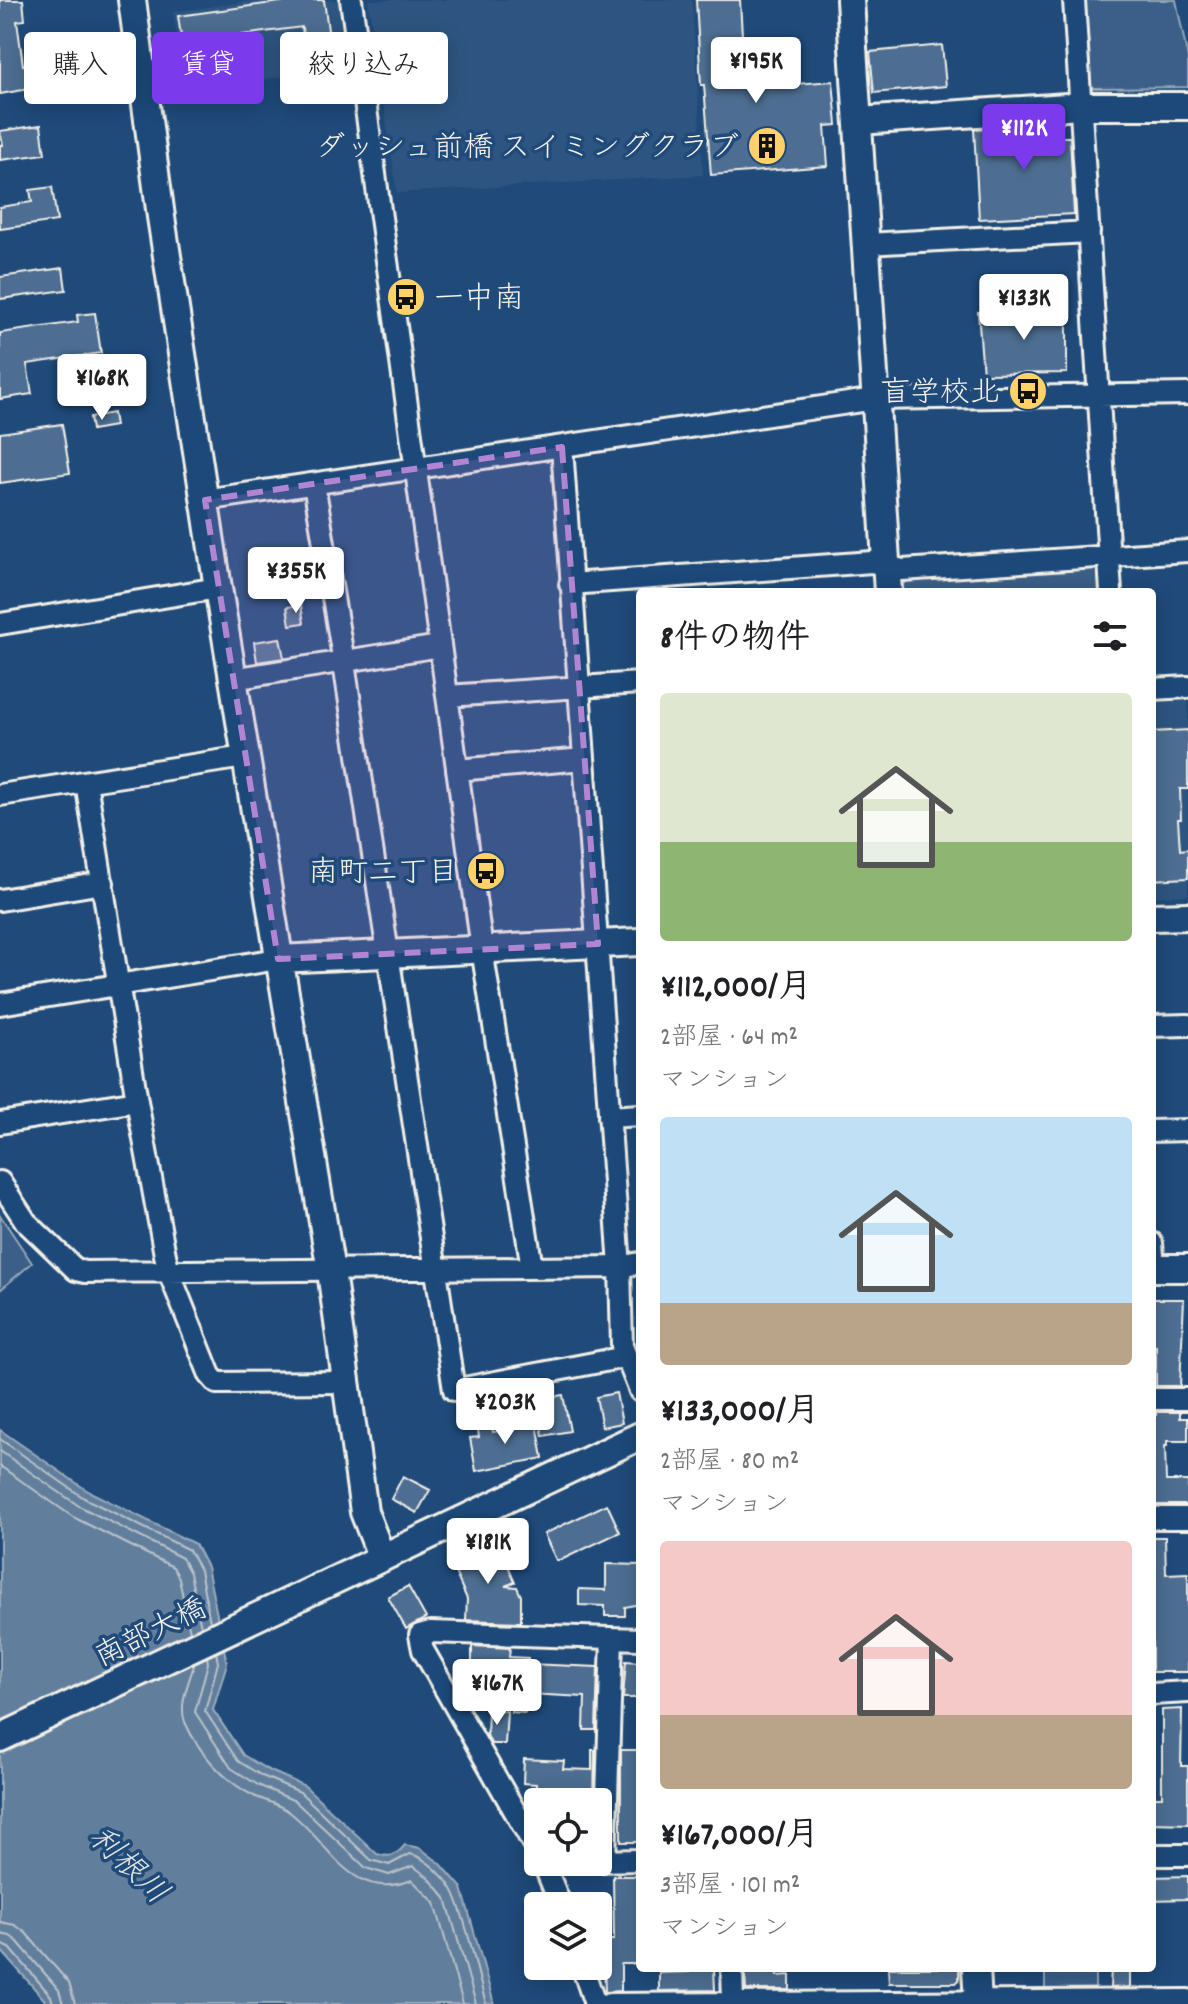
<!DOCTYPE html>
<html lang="ja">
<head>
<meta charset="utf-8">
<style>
	body { margin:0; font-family:Dekko,"Klee One",sans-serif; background:#f6f6f6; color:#202124; height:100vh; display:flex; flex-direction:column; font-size:30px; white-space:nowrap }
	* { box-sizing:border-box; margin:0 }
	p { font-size:26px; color:#757577 }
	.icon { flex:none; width:44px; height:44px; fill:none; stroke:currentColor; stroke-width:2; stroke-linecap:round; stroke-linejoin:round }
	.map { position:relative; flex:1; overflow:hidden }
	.sheet { position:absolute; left:636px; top:588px; width:520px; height:1384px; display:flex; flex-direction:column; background:#fff; border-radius:8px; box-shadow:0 4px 20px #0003 }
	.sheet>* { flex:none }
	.top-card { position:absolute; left:24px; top:32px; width:492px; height:72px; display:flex; gap:16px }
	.tools { position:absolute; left:524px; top:1788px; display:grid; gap:16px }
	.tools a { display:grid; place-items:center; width:88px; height:88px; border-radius:8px; background:#fff; box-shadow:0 4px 20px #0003; font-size:40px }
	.price { position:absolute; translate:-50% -68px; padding:0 18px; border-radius:8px; background:#fff; color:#222; font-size:26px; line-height:52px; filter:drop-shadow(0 2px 4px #0008) }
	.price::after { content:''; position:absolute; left:50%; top:48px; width:24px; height:18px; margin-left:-12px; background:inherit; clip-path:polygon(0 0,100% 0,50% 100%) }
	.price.active { background:#7c3aed; color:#fff }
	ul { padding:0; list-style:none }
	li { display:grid; align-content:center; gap:16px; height:424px; padding:0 24px }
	li span { display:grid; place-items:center; height:248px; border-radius:8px; color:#555 }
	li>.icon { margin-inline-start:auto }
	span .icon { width:144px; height:144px; fill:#fffc; stroke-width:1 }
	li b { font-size:34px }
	h2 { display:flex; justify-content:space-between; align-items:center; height:96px; padding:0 24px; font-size:34px }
	.tag { padding:0 28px; border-radius:8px; background:#fff; box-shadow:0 4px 20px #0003; font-size:28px; line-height:72px }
	.tag.active { background:#7c3aed; color:#fff }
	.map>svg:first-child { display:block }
	.built { fill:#2d5581 }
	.green { fill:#3a5f88; stroke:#97a8b8; stroke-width:2 }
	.water { fill:#627e9d; stroke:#9cacbb; stroke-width:2 }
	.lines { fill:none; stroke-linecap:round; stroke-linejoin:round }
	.shore { stroke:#bac3ca; stroke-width:2 }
	.building { fill:#4d6e92; stroke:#f4f1e8; stroke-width:2 }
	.minor-casing { stroke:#f4f1e8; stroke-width:26 }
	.tertiary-casing { stroke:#f4f1e8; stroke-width:32 }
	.minor { stroke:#1f4a7a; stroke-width:20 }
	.tertiary { stroke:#1f4a7a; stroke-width:26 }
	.marked { fill:#b185d1; fill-opacity:0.2; stroke:#b185d1; stroke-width:6; stroke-dasharray:16 10; stroke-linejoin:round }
	.labels { text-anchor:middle; stroke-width:7; stroke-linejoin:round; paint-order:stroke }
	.poi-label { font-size:30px; fill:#f4f1e8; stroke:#1f4a7a; text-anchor:end }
	.street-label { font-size:30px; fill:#f4f1e8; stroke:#1f4a7a }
	.water-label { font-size:32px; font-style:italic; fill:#dee0dd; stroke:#1f4a7a }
</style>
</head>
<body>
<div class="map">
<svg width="1188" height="2004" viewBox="0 0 1188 2004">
	<rect width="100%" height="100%" fill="#1f4a7a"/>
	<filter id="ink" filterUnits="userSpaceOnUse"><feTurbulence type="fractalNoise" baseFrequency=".0125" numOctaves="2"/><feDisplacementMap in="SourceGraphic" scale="16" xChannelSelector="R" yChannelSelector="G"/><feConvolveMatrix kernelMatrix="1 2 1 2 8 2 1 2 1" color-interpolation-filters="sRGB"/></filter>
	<g filter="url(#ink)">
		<path class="built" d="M257,0H342L353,69L185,88L173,12Z
			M368,0H692L703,175L397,193Z
			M1188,698V895L1152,897V700Z"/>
		<path class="green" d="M1082,0H1176L1188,59V87L1094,88L1089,86Z
			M1092,567L1100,574L1101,592H903V584L912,578Z
			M0,1215L32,1263L0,1290Z
			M1045,1968H1095V1998L1045,1999Z"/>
		<path class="water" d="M0,1430L88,1491L195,1544L207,1567L227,1663L213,1710L243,1755L266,1769L305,1786L377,1854C390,1858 396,1856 405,1845L420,1848L441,1864L462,1888L494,2004H48L0,1949Z"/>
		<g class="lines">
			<path class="shore" d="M0,1439L84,1498L189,1550L200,1570L210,1622
				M0,1451L79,1506L182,1558L190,1573L201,1627
				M0,1466L73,1517L173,1567L179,1578L190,1632
				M216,1652L218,1663L205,1711L238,1761L262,1776L300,1792L371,1860L389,1865L410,1854C426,1857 449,1880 455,1895C469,1929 476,1969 486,2004
				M207,1657L208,1663L195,1712L231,1768L258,1785L295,1801L366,1868L389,1875L413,1866L428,1877L446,1898L476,2004
				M195,1662C190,1680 178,1703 185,1722C198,1752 225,1782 254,1796C265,1801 279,1804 288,1811C330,1841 349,1904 412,1880L435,1903L463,2004
				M0,1922L15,1925L25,1932L69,1983L75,2004
				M0,1934L10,1936L17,1941L59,1990L63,2004
				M0,1944L10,1948L51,1996L53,2004"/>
		</g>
		<path class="building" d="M0,0H23L25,20L17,21L23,65L50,60L48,51L70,48L74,81L0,94Z
			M295,0H324L333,68L308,71L302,27L182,43L178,16Z
			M696,0H740L745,88L833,81L837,125L825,126L828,166L711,175L704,85H701Z
			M942,45L946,86L874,93L870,52Z
			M1060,123L1061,137H1070L1074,214L979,219L974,129Z
			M41,125L45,154L0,160V145H3L0,131Z
			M52,187L57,221L0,229V207L32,202L30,190Z
			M63,268L66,290L0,299V277Z
			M1067,310V373L983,374L978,312Z
			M95,313L101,353L27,364L32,394L0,399V333L78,322L77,315Z
			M113,413L115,426L92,430L90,417Z
			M62,424L70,473L0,483V433Z
			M301,605L304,623L290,625L287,607Z
			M280,638L284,658L257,662L254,642Z
			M1188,730V789H1180L1181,819H1178L1180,850L1188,849V878L1152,880V732Z
			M1152,1299H1184L1180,1386H1156V1346H1152Z
			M616,1393L622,1423L602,1427L596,1397Z
			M563,1395L570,1431L543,1436L536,1400Z
			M1156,1412H1180V1418H1188V1441H1167V1446H1165L1166,1481H1188V1505H1152V1415H1156Z
			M491,1421L493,1432L537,1424L543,1458L476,1471L470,1438L479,1437L477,1423Z
			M403,1476L430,1490L417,1513L391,1499Z
			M607,1504L620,1532L561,1560H556L544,1534Z
			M1152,1537H1165L1166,1574L1188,1573V1672H1152Z
			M483,1544L501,1549L515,1582L505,1586L517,1587L521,1596V1622L466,1620L467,1599L450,1561Z
			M606,1564L640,1565V1604L625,1607V1616H605V1606L579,1605V1589L606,1590Z
			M408,1586L426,1618L406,1629L388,1597Z
			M472,1646L510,1648L509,1657L528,1658V1664L598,1667L596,1730H584L585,1697L526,1694L525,1713L511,1712L513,1673L472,1671Z
			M626,1661L640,1662V1698H623Z
			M1182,1709L1181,1766H1188V1824L1152,1823V1797H1162V1710Z
			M488,1710L507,1711L505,1744H491L487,1735Z
			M592,1750H595L594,1802H535L536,1784L523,1783L524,1759L564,1761L563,1769L592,1770Z
			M621,1750H640V1842H621Z
			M613,1876H640V1964H621V1991L605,1992L604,1963H598V1940H614Z
			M1188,1876V1899L1152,1900V1877Z
			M689,1968H714L715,1990L659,1991V1973L689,1972Z
			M888,1968H959V1980L956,1983H889Z
			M1111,1968H1130V1987L1110,1988Z
			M776,1970L777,1976L790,1975V1990H746L745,1971Z"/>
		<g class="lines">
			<defs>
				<path id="minor" d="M351,0L482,949L532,1268
					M1074,0L1111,592
					M866,244L1089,232
					M562,447L620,1267L622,1346L640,1391
					M314,484L344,663L454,1390L625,1357
					M205,500L875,399L1188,394
					M570,584L872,562L902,570L1188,551
					M0,624L218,588
					M232,679L440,646
					M1152,689L1188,687
					M447,696L640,683
					M457,770L584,759
					M86,782L137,1101L165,1255L169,1272L210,1375L217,1383L345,1382
					M0,795L244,757
					M0,900L103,883
					M0,1004L278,959
					M1152,1026L1188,1025
					M609,1117L640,1115
					M0,1123L137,1101
					M1152,1131L1188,1130
					M0,1182L26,1222L76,1270L85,1272L620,1267L640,1263
					M1152,1243L1154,1268
					M1152,1399H1188
					M1152,1518H1188
					M1152,1694L1188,1692
					M538,1852L423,1650L420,1635L431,1632L640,1639
					M1152,1855H1188
					M598,1861L640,1860
					M605,1861L612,1638
					M543,1862L561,1906
					M582,1966L595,2004
					M732,1968L733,2004
					M609,2004L1188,2000"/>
				<path id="tertiary" d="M132,0L161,217L218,588L331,1271L364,1512L382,1558
					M850,0L888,592
					M859,121L1081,106H1188
					M1152,917L1188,916
					M278,959L640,942
					M1152,1268H1188
					M0,1738L640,1436
					M976,1968L978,2004"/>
			</defs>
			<use href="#minor" class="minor-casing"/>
			<use href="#tertiary" class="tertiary-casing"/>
			<use href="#minor" class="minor"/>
			<use href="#tertiary" class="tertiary"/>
		</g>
	</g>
	<path class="marked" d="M562,447L598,944L278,959L205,500Z"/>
	<defs>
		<symbol id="building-disc" viewBox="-11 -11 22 22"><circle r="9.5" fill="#ffd166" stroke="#1f4a7a"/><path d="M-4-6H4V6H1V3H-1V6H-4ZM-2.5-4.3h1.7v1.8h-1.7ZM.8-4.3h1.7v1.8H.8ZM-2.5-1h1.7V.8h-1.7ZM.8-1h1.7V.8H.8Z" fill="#111"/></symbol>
		<symbol id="bus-disc" viewBox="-11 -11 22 22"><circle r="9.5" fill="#ffd166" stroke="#1f4a7a"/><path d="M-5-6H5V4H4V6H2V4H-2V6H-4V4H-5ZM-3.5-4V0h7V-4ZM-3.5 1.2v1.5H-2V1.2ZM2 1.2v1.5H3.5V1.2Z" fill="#111"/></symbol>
	</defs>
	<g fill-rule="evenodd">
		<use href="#building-disc" x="745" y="124" width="44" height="44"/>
		<use href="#bus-disc" x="384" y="275" width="44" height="44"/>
		<use href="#bus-disc" x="1006" y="369" width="44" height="44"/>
		<use href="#bus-disc" x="464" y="849" width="44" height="44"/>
	</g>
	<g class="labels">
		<g class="poi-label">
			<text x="739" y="156">ダッシュ前橋 スイミングクラブ</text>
			<text x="434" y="307" text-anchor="start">一中南</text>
			<text x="1000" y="401">盲学校北</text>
			<text x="458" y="881">南町二丁目</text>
		</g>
		<g class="street-label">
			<text transform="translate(150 1631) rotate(-26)" y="10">南部大橋</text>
		</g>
		<g class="water-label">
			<text transform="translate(130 1864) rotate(44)" y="11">利根川</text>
		</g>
	</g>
</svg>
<div class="tools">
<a><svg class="icon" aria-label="locate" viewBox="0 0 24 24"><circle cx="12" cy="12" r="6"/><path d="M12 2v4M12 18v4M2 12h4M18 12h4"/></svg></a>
<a><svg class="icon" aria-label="layers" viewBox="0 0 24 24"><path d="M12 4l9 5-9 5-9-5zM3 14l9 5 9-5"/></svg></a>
</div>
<b class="price" style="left:756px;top:105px">¥195K</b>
<b class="price active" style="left:1024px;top:172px">¥112K</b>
<b class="price" style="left:1024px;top:342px">¥133K</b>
<b class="price" style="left:102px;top:422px">¥168K</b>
<b class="price" style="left:296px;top:615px">¥355K</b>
<b class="price" style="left:505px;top:1446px">¥203K</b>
<b class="price" style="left:488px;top:1586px">¥181K</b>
<b class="price" style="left:497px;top:1727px">¥167K</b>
<div class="top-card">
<a class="tag">購入</a>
<a class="tag active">賃貸</a>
<a class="tag">絞り込み</a>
</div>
<section class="sheet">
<h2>8件の物件<svg class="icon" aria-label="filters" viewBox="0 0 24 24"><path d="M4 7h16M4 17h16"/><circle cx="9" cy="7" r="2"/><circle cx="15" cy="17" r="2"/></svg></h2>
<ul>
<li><span style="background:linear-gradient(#dfe7d0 60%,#8fb573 0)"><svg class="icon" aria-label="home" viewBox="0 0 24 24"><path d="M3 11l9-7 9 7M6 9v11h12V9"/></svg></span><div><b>¥112,000/月</b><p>2部屋 · 64 m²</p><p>マンション</p></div></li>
<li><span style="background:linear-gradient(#bfe0f5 75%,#b9a48a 0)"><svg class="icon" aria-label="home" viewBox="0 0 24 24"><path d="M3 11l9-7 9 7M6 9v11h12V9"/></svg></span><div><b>¥133,000/月</b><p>2部屋 · 80 m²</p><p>マンション</p></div></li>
<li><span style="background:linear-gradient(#f6c9c9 70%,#b9a48a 0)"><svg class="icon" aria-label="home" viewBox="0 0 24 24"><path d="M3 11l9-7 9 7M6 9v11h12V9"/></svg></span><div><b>¥167,000/月</b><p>3部屋 · 101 m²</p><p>マンション</p></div></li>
</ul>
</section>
</div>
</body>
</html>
